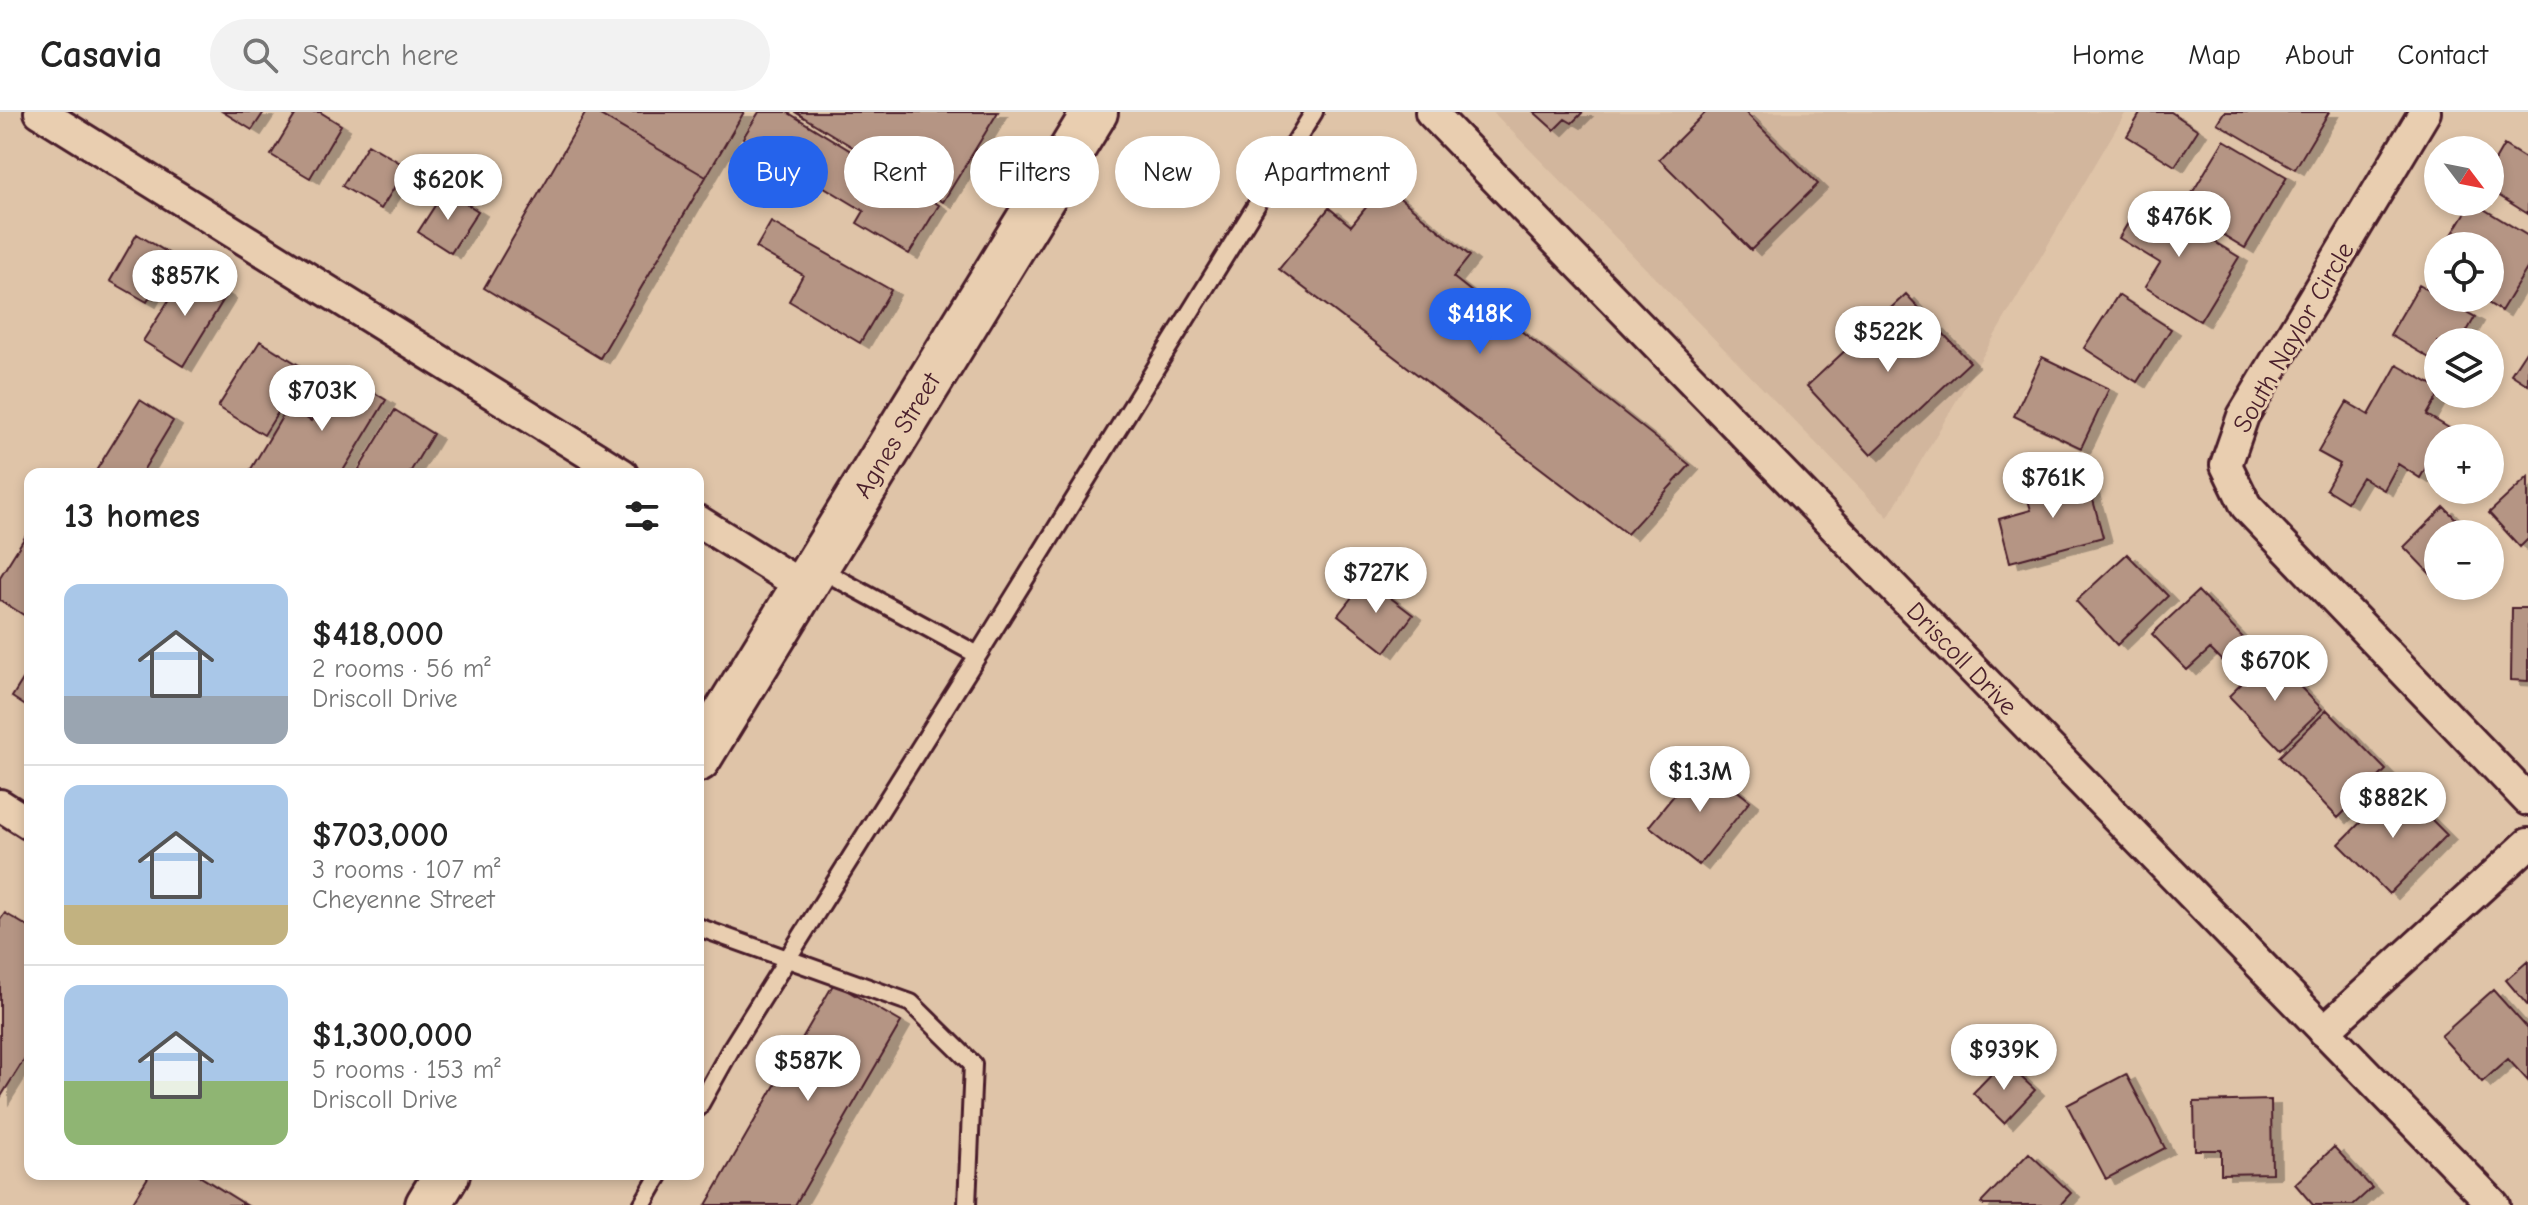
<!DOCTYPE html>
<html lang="en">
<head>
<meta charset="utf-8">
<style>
	body { margin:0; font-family:"Comic Neue",sans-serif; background:#f2f2f2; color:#222; height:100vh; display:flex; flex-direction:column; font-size:30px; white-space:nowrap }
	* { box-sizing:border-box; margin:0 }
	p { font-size:26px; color:#767676 }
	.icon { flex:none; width:44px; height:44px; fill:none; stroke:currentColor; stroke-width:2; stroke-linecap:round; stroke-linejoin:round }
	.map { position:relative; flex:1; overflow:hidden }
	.panel { position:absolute; left:24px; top:356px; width:680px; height:712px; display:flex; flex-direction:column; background:#fff; border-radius:16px; box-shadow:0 4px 12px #0003 }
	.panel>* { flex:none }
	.hud { position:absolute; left:728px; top:24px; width:760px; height:72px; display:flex; gap:16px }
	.needle { width:52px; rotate:122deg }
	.fabs { position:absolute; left:2424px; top:24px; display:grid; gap:16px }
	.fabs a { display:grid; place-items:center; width:80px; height:80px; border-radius:50%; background:#fff; box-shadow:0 4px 12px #0003; font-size:40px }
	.price { position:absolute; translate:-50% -68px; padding:0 18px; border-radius:28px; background:#fff; color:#222; font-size:26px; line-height:52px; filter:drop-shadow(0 2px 4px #0008) }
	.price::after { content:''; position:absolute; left:50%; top:48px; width:24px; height:18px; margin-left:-12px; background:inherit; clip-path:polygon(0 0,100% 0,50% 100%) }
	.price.on { background:#2563eb; color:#fff }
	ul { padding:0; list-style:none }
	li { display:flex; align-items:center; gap:24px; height:200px; padding:0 40px }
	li+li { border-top:2px solid #e0e0e0 }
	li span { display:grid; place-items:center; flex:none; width:224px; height:160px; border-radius:16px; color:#555 }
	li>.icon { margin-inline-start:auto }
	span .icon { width:96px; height:96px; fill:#fffc; stroke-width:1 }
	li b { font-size:34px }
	h2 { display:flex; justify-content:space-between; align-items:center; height:96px; padding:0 40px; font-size:34px }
	.chip { padding:0 28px; border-radius:36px; background:#fff; box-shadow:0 4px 12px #0003; font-size:28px; line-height:72px }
	.chip.on { background:#2563eb; color:#fff }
	header { display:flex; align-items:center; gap:48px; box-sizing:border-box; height:112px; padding:0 40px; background:#fff; border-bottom:2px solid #e0e0e0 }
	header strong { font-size:38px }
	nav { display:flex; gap:44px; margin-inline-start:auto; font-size:28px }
	.search { width:560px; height:72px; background:#f2f2f2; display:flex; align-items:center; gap:20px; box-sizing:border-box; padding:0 28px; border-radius:44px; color:#767676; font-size:30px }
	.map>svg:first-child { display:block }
	.built { fill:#d2b69d }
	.building { fill:#b59584; stroke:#4a1f2b; stroke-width:2; filter:url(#shadow) }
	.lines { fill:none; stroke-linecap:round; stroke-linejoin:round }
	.service-casing { stroke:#4a1f2b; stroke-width:22 }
	.minor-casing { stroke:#4a1f2b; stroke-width:36 }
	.primary-casing { stroke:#4a1f2b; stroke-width:50 }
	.service { stroke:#e9ceb0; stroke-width:16 }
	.minor { stroke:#e9ceb0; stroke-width:30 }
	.primary { stroke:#e9ceb0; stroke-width:44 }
	.labels { text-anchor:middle; stroke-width:6; stroke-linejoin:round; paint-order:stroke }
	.street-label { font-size:26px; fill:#4a1f2b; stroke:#e9ceb0 }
</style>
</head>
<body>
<header>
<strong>Casavia</strong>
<div class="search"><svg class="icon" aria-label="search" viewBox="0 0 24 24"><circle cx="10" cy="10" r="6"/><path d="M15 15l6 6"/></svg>Search here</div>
<nav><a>Home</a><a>Map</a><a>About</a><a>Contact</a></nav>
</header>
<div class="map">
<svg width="2528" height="1093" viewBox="0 0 2528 1093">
	<defs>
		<filter id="shadow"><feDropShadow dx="9" dy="5" stdDeviation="0" flood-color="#0004"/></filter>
	</defs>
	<rect width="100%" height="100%" fill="#dfc4a8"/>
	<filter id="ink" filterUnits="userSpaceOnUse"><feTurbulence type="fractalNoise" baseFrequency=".0125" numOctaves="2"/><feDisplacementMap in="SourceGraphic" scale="16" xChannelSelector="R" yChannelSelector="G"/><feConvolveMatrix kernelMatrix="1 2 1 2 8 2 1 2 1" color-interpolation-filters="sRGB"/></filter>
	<g filter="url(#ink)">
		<path class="built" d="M1493,0H2126L1888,405Z"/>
		<path class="building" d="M223,0H264L252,18Z
			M297,0H320L341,13L310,66L271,43Z
			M586,0H595L706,65L600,246L484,176Z
			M595,0H744L706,65Z
			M759,0H787L939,93L909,142L857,111L864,99L743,26Z
			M795,0H998L943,90Z
			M1534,0H1583L1572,11L1565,7L1554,18Z
			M1706,0H1745L1818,72L1751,138L1659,47Z
			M2141,0H2171L2198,18L2175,54L2127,24Z
			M2224,0H2329L2295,57L2217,11Z
			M2224,28L2287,65L2245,136L2182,98Z
			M368,32L407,55L381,97L342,74Z
			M2504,33L2528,48V102L2490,78V57Z
			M1384,73L1470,144L1453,165L1690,353L1627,422L1279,157L1329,96L1351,114Z
			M445,78L478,99L451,141L418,120Z
			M2143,86L2239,145L2200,209L2145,175L2160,151L2119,126Z
			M2472,90L2528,124V155L2501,199L2480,186H2490V134H2445Z
			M771,110L891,178L860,231L789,189L803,163L756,136Z
			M137,122L173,144L147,190L110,169Z
			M188,158L227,182L183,254L143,229Z
			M2419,173L2475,205L2461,230H2438V251L2390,223Z
			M1906,182L1970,250L1871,343L1807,274Z
			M2118,183L2171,217L2137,270L2084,236Z
			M260,229L305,257L264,323L218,295Z
			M2528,236V273L2511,262Z
			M2042,245L2109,277L2081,336L2014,304Z
			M2397,253L2438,276L2439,282L2427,303L2449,316L2443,326H2438V334L2420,366L2398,352L2384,378L2362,365L2347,390L2326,377L2340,352L2318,340L2347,290L2369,303Z
			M341,260L386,288L341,362H288L281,358L279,362H248L288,295L311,309Z
			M140,288L173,309L141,362H94Z
			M395,298L433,322L409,362H356Z
			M2086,362L2103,425L2010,450L1999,407L2031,398L2025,378Z
			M2528,365V427L2520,435L2489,401Z
			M2444,395L2471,422H2438V470L2404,435Z
			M30,417V507L0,488V465Z
			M2127,442L2168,484L2117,533L2076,489Z
			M1366,467L1413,503L1385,540L1338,503Z
			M2198,479L2250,533L2228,555L2210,537L2187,558L2152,522Z
			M2512,496H2528V569L2511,568Z
			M2270,544L2322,597L2280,637L2229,584Z
			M30,556V597L12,585Z
			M2327,598L2386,658L2338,706L2279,645Z
			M1701,650L1750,689L1699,753L1649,714Z
			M2397,673L2447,723L2389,782L2339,732Z
			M5,801L30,816V938L0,986V808Z
			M2528,849V894L2506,868Z
			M834,871L901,910L795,1093H706Z
			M2493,878L2528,917V969L2508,947L2482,970L2441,924Z
			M2004,949L2035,978L2004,1011L1973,981Z
			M2126,962L2165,1036L2106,1067L2067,993Z
			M2271,988L2272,1061L2221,1062V1038H2195L2194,990Z
			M2334,1035L2372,1076L2353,1093H2313L2295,1072Z
			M2029,1041L2071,1081L2060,1093H1984L1981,1091Z
			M150,1062H196L246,1093H131Z"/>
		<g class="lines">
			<defs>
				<path id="service" d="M816,455L978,543L1314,0
					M698,815L911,891L973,952L967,1093
					M698,996L732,935L978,543
					M642,1093L660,1062"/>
				<g id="minor">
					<path d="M40,0L622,362"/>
					<path id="s1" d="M1431,0L2494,1093"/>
					<path d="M2425,0L2243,304L2226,353L2246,394L2528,688"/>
					<path d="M698,409L802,474"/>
					<path d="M0,693L30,712"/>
					<path d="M2324,919L2528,732"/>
				</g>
				<g id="primary">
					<path id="s2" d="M698,647L1095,0"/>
					<path d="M428,1093L447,1062"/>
				</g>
			</defs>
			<use href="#service" class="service-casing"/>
			<use href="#minor" class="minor-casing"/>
			<use href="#primary" class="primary-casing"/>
			<use href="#service" class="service"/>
			<use href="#minor" class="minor"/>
			<use href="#primary" class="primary"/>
		</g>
	</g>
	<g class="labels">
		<g class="street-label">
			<text transform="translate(2293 225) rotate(-60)" y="9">South Naylor Circle</text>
			<text dy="9" stroke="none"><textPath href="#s2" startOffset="380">Agnes Street</textPath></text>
			<text dy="9" stroke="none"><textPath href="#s1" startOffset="762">Driscoll Drive</textPath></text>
		</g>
	</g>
</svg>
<div class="fabs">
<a><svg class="needle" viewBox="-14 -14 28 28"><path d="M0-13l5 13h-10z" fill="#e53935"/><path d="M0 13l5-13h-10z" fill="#767676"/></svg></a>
<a><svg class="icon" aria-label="locate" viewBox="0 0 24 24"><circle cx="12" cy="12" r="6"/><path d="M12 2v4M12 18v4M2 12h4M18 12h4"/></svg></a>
<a><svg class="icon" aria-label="layers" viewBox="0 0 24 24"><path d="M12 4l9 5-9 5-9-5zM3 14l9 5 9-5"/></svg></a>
<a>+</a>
<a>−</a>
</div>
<b class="price" style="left:448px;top:110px">$620K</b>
<b class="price" style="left:2179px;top:147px">$476K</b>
<b class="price" style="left:185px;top:206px">$857K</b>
<b class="price on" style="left:1480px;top:244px">$418K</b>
<b class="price" style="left:1888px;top:262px">$522K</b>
<b class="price" style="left:322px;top:321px">$703K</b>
<b class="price" style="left:2053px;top:408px">$761K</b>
<b class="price" style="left:1376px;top:503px">$727K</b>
<b class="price" style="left:2275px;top:591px">$670K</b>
<b class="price" style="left:1700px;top:702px">$1.3M</b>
<b class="price" style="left:2393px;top:728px">$882K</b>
<b class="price" style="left:2004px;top:980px">$939K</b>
<b class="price" style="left:808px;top:991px">$587K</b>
<div class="hud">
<a class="chip on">Buy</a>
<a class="chip">Rent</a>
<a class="chip">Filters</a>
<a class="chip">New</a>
<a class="chip">Apartment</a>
</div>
<section class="panel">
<h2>13 homes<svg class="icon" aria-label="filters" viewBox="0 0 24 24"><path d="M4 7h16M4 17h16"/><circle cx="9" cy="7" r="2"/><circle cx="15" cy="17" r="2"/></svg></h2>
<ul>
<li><span style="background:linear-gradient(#a9c7e8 70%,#9aa5b1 0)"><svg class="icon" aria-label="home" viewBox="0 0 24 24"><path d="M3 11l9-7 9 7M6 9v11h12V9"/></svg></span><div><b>$418,000</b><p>2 rooms · 56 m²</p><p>Driscoll Drive</p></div></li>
<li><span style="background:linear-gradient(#a9c7e8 75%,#c2b280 0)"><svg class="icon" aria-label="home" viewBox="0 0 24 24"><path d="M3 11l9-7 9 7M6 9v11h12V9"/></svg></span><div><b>$703,000</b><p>3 rooms · 107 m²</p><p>Cheyenne Street</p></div></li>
<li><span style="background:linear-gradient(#a9c7e8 60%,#8fb573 0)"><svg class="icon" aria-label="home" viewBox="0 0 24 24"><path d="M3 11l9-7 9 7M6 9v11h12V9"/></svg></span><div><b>$1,300,000</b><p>5 rooms · 153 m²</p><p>Driscoll Drive</p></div></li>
</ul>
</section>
</div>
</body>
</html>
